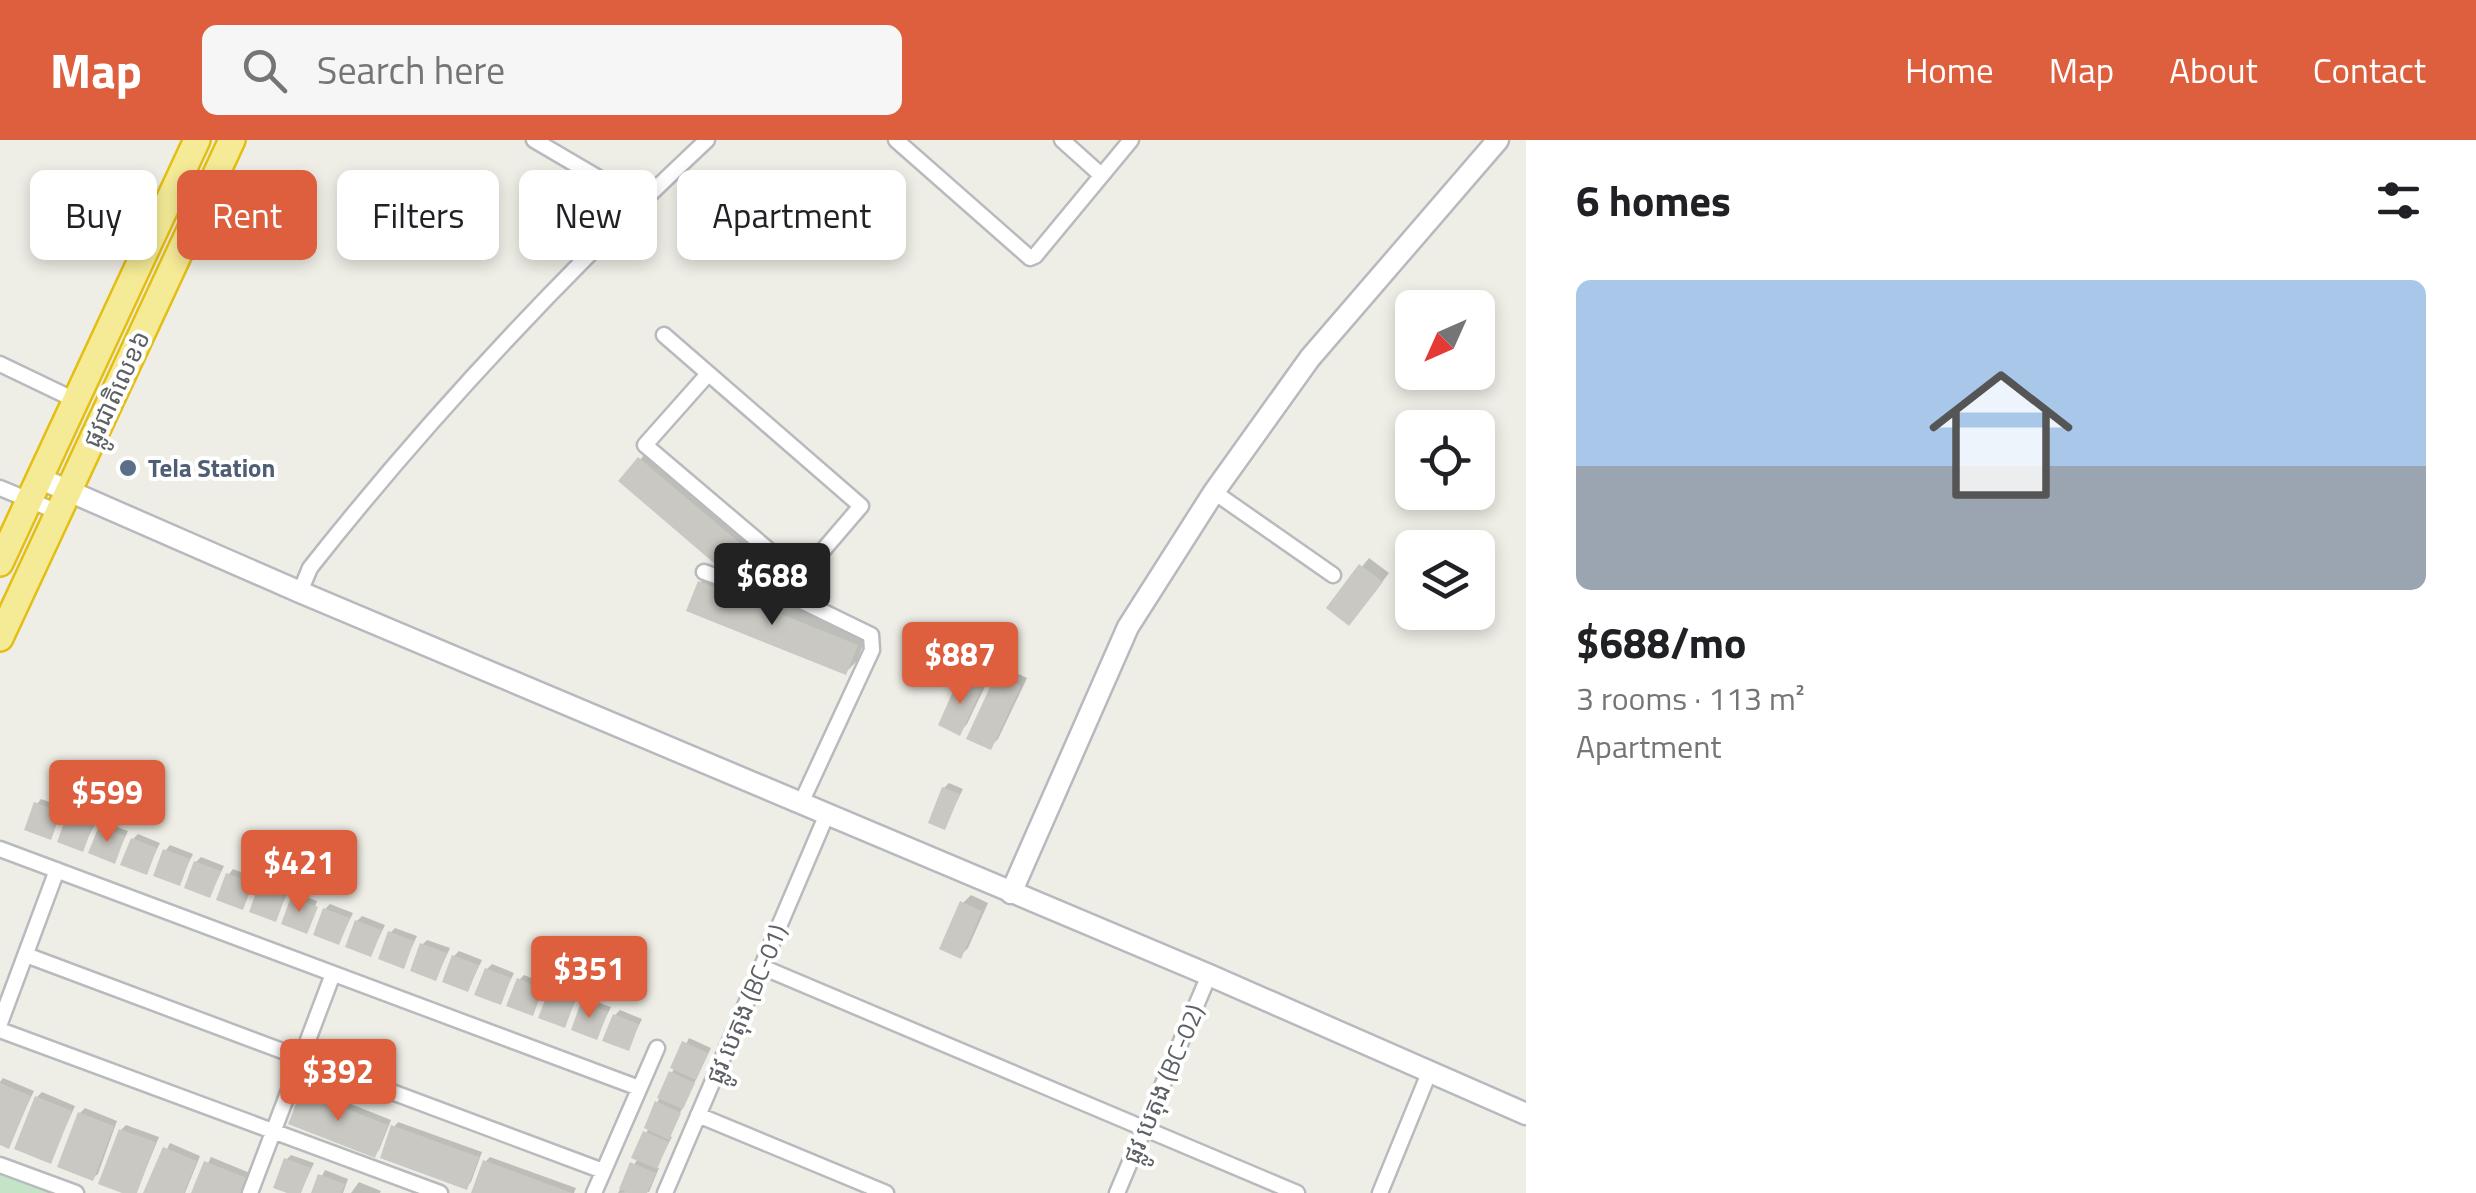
<!DOCTYPE html>
<html lang="en">
<head>
<meta charset="utf-8">
<style>
	body { margin:0; font-family:"Titillium Web","Noto Sans Khmer",sans-serif; background:#f6f6f6; color:#202124; height:100vh; display:flex; flex-direction:column; font-size:38px; white-space:nowrap }
	* { box-sizing:border-box; margin:0 }
	p { font-size:32px; color:#757577 }
	.icon { flex:none; width:55px; height:55px; fill:none; stroke:currentColor; stroke-width:2; stroke-linecap:round; stroke-linejoin:round }
	.map { position:relative; flex:1; overflow:hidden }
	.side { display:flex; flex-direction:column; background:#fff; width:950px }
	.side>* { flex:none }
	.guide { position:absolute; left:30px; top:30px; width:950px; height:90px; display:flex; gap:20px }
	.needle { width:65px; rotate:225deg }
	.fabs { position:absolute; left:1395px; top:150px; display:grid; gap:20px }
	.fabs a { display:grid; place-items:center; width:100px; height:100px; border-radius:15px; background:#fff; box-shadow:0 5px 15px #0003; font-size:50px }
	.price { position:absolute; translate:-50% -85px; padding:0 22px; border-radius:10px; background:#dd5f3d; color:#fff; font-size:32px; line-height:65px; filter:drop-shadow(0 2px 5px #0008) }
	.price::after { content:''; position:absolute; left:50%; top:60px; width:30px; height:22px; margin-left:-15px; background:inherit; clip-path:polygon(0 0,100% 0,50% 100%) }
	.price.on { background:#222; color:#fff }
	ul { padding:0; list-style:none }
	li { display:grid; align-content:center; gap:20px; height:530px; padding:0 50px }
	li span { display:grid; place-items:center; height:310px; border-radius:15px; color:#555 }
	li>.icon { margin-inline-start:auto }
	span .icon { width:180px; height:180px; fill:#fffc; stroke-width:1 }
	li b { font-size:42px }
	h2 { display:flex; justify-content:space-between; align-items:center; height:120px; padding:0 50px; font-size:42px }
	.tag { padding:0 35px; border-radius:15px; background:#fff; box-shadow:0 5px 15px #0003; font-size:35px; line-height:90px }
	.tag.on { background:#dd5f3d; color:#fff }
	header { display:flex; align-items:center; gap:60px; box-sizing:border-box; height:140px; padding:0 50px; background:#dd5f3d; color:#fff }
	header strong { font-size:48px }
	nav { display:flex; gap:55px; margin-inline-start:auto; font-size:35px }
	.search { width:700px; height:90px; background:#f6f6f6; display:flex; align-items:center; gap:25px; box-sizing:border-box; padding:0 35px; border-radius:15px; color:#757577; font-size:38px }
	main { display:flex; flex:1; min-height:0 }
	.map>svg:first-child { display:block }
	.green { fill:#c4e4c8 }
	.shadow { fill:#0003 }
	.building { fill:#cac8c2 }
	.lines { fill:none; stroke-linecap:round; stroke-linejoin:round }
	.street-casing { stroke:#b8babe; stroke-width:19 }
	.secondary-casing { stroke:#b7b9be; stroke-width:25 }
	.highway-casing { stroke:#e4be10; stroke-width:30 }
	.street { stroke:#fff; stroke-width:14 }
	.secondary { stroke:#fff; stroke-width:20 }
	.highway { stroke:#f5ea96; stroke-width:25 }
	.service-dot { fill:#5c6f8a; stroke:#fff; stroke-width:4 }
	.labels { text-anchor:middle; stroke-width:8; stroke-linejoin:round; paint-order:stroke }
	.street-label { font-size:25px; fill:#5d6065; stroke:#fff }
	.service-label { font-size:25px; font-weight:bold; fill:#4e5e75; stroke:#fff; text-anchor:start }
</style>
</head>
<body>
<header>
<strong>Map</strong>
<div class="search"><svg class="icon" aria-label="search" viewBox="0 0 24 24"><circle cx="10" cy="10" r="6"/><path d="M15 15l6 6"/></svg>Search here</div>
<nav><a>Home</a><a>Map</a><a>About</a><a>Contact</a></nav>
</header>
<main>
<div class="map">
<svg width="1526" height="1053" viewBox="0 0 1526 1053">
	<rect width="100%" height="100%" fill="#eeeee6"/>
	<path class="green" d="M0,1025L76,1053H0Z"/>
	<path class="shadow" d="M651,307L758,398L739,421L622,341Z
		M1369,418L1389,433L1357,475L1329,467Z
		M711,431L867,494L857,521L846,532L700,443Z
		M1006,528L1027,538L998,599L990,607L998,536Z
		M970,531L988,540L967,584L959,593L962,539Z
		M949,643L963,649L944,687V648Z
		M41,659L64,667L50,697L37,664Z
		M74,671L97,680L82,709L69,676Z
		M106,683L128,691L114,721L101,688Z
		M138,694L160,703L146,732L133,699Z
		M170,705L193,714L179,743L166,710Z
		M201,717L224,726L210,755L196,722Z
		M233,729L256,738L242,767L229,734Z
		M266,741L289,750L275,779L261,746Z
		M298,754L317,761L307,791L293,758Z
		M971,755L988,763L968,808L960,816L963,763Z
		M330,764L353,773L339,802L325,769Z
		M362,776L385,785L371,814L357,781Z
		M395,788L417,796L403,826L390,793Z
		M427,800L450,808L436,838L422,805Z
		M459,811L482,820L468,849L454,816Z
		M492,824L514,833L500,862L487,829Z
		M524,835L546,844L532,873L519,840Z
		M556,847L578,856L564,885L551,852Z
		M588,859L611,867L596,897L583,864Z
		M620,870L642,879L628,908L615,875Z
		M689,898L711,908L669,996L672,997L656,1027L659,1028L649,1052L618,1053L638,1018L657,963Z
		M3,938L34,951L8,1006L0,1002V942Z
		M308,947L391,980L379,1010L374,1015L303,952Z
		M42,952L75,966L50,1021L37,957Z
		M85,968L117,981L98,1034L93,1038L80,973Z
		M398,982L482,1012L471,1042L466,1047L394,987Z
		M126,985L159,997L136,1053H129L121,990Z
		M170,1003L200,1016L185,1053H146Z
		M291,1015L314,1023L300,1053L287,1019Z
		M211,1017L250,1033L242,1053H194Z
		M490,1017L576,1048L574,1053H477L485,1022Z
		M325,1030L348,1039L343,1053H313Z
		M359,1042L381,1051L380,1053H351Z"/>
	<path class="building" d="M638,317L749,411L728,435L618,341Z
		M1359,424L1383,442L1349,486L1326,468Z
		M698,441L858,505L846,535L686,471Z
		M996,534L1021,546L991,610L966,599Z
		M959,538L982,548L960,596L938,585Z
		M942,647L960,654L945,690L928,683Z
		M34,662L61,672L51,700L24,690Z
		M67,675L93,685L83,712L57,702Z
		M99,686L125,696L115,724L88,713Z
		M131,698L157,708L147,735L120,725Z
		M163,709L190,719L180,746L153,736Z
		M194,721L221,731L210,758L184,748Z
		M226,733L253,743L243,770L216,760Z
		M259,744L286,755L276,782L249,772Z
		M291,757L318,767L307,794L281,784Z
		M960,761L982,771L961,819L939,809Z
		M323,768L350,778L339,805L313,795Z
		M355,780L382,790L371,817L345,807Z
		M388,791L414,801L404,829L378,819Z
		M420,803L447,813L436,841L410,831Z
		M452,815L479,825L468,852L442,842Z
		M485,828L511,838L501,865L474,855Z
		M517,838L543,849L533,876L506,866Z
		M549,850L575,861L565,888L538,878Z
		M581,862L608,872L597,900L571,890Z
		M613,874L639,884L629,911L602,901Z
		M682,901L708,913L696,940L670,928Z
		M669,931L695,943L683,969L657,958Z
		M0,943L31,956L9,1009L0,1005Z
		M301,951L388,985L375,1018L288,984Z
		M35,956L72,971L51,1024L14,1009Z
		M655,961L681,973L669,1000L644,988Z
		M78,972L114,986L93,1041L57,1027Z
		M391,985L479,1017L467,1050L380,1018Z
		M119,989L156,1002L137,1053H122L98,1044Z
		M643,991L669,1002L657,1029L631,1018Z
		M163,1007L197,1021L184,1053H143Z
		M284,1018L311,1028L301,1053H287L273,1048Z
		M483,1020L572,1053H471Z
		M204,1021L247,1038L241,1053H191Z
		M630,1022L656,1033L647,1053H629L619,1049Z
		M318,1034L345,1044L341,1053H311Z"/>
	<g class="lines">
		<defs>
			<path id="street" d="M534,0L626,54L637,66
				M896,0L1030,118L1035,116L1131,0
				M1062,0L1101,35
				M664,195L861,366L801,436L790,440
				M0,224L75,260
				M708,234L645,305L771,412L777,429
				M0,348L58,372
				M1214,352L1333,435
				M767 440a11 11 0 1 1 22 0a11 11 0 1 1-22 0Z
				M704,432L738,444L767,438
				M788,447L795,458L871,495L872,510L801,663
				M300,452L310,428C430,276 565,133 707,0
				M0,709L639,948
				M26,815L603,1031
				M762,827L1297,1053
				M0,883L57,730
				M0,890L440,1053
				M698,975L886,1053
				M0,1025L76,1053
				M250,1053L333,834
				M594,1053L657,908
				M665,1053L827,674
				M1117,1053L1209,835
				M1380,1053L1429,933"/>
			<path id="secondary" d="M39,338L300,452L1209,835L1526,974
				M1011,753L1128,487L1214,352L1310,218L1498,0"/>
			<path id="highway" d="M0,423L197,0
				M0,498L232,0"/>
		</defs>
		<use href="#street" class="street-casing"/>
		<use href="#secondary" class="secondary-casing"/>
		<use href="#highway" class="highway-casing"/>
		<use href="#street" class="street"/>
		<use href="#secondary" class="secondary"/>
		<use href="#highway" class="highway"/>
	</g>
	<circle class="service-dot" cx="128" cy="328" r="10"/>
	<g class="labels">
		<g class="street-label">
			<text transform="translate(116 249) rotate(-65)" y="9">ផ្លូវជាតិលេខ៦</text>
			<text transform="translate(746 864) rotate(-67)" y="9">ផ្លូវ បេតុង (BC-01)</text>
			<text transform="translate(1163 944) rotate(-67)" y="9">ផ្លូវ បេតុង (BC-02)</text>
		</g>
		<g class="service-label">
			<text x="148" y="337">Tela Station</text>
		</g>
	</g>
</svg>
<div class="fabs">
<a><svg class="needle" viewBox="-14 -14 28 28"><path d="M0-13l5 13h-10z" fill="#e53935"/><path d="M0 13l5-13h-10z" fill="#757577"/></svg></a>
<a><svg class="icon" aria-label="locate" viewBox="0 0 24 24"><circle cx="12" cy="12" r="6"/><path d="M12 2v4M12 18v4M2 12h4M18 12h4"/></svg></a>
<a><svg class="icon" aria-label="layers" viewBox="0 0 24 24"><path d="M12 4l9 5-9 5-9-5zM3 14l9 5 9-5"/></svg></a>
</div>
<b class="price on" style="left:772px;top:488px">$688</b>
<b class="price" style="left:960px;top:567px">$887</b>
<b class="price" style="left:107px;top:705px">$599</b>
<b class="price" style="left:299px;top:775px">$421</b>
<b class="price" style="left:589px;top:881px">$351</b>
<b class="price" style="left:338px;top:984px">$392</b>
<div class="guide">
<a class="tag">Buy</a>
<a class="tag on">Rent</a>
<a class="tag">Filters</a>
<a class="tag">New</a>
<a class="tag">Apartment</a>
</div>
</div>
<section class="side">
<h2>6 homes<svg class="icon" aria-label="filters" viewBox="0 0 24 24"><path d="M4 7h16M4 17h16"/><circle cx="9" cy="7" r="2"/><circle cx="15" cy="17" r="2"/></svg></h2>
<ul>
<li><span style="background:linear-gradient(#a9c7e8 60%,#9aa5b1 0)"><svg class="icon" aria-label="home" viewBox="0 0 24 24"><path d="M3 11l9-7 9 7M6 9v11h12V9"/></svg></span><div><b>$688/mo</b><p>3 rooms · 113 m²</p><p>Apartment</p></div></li>
</ul>
</section>
</main>
</body>
</html>
